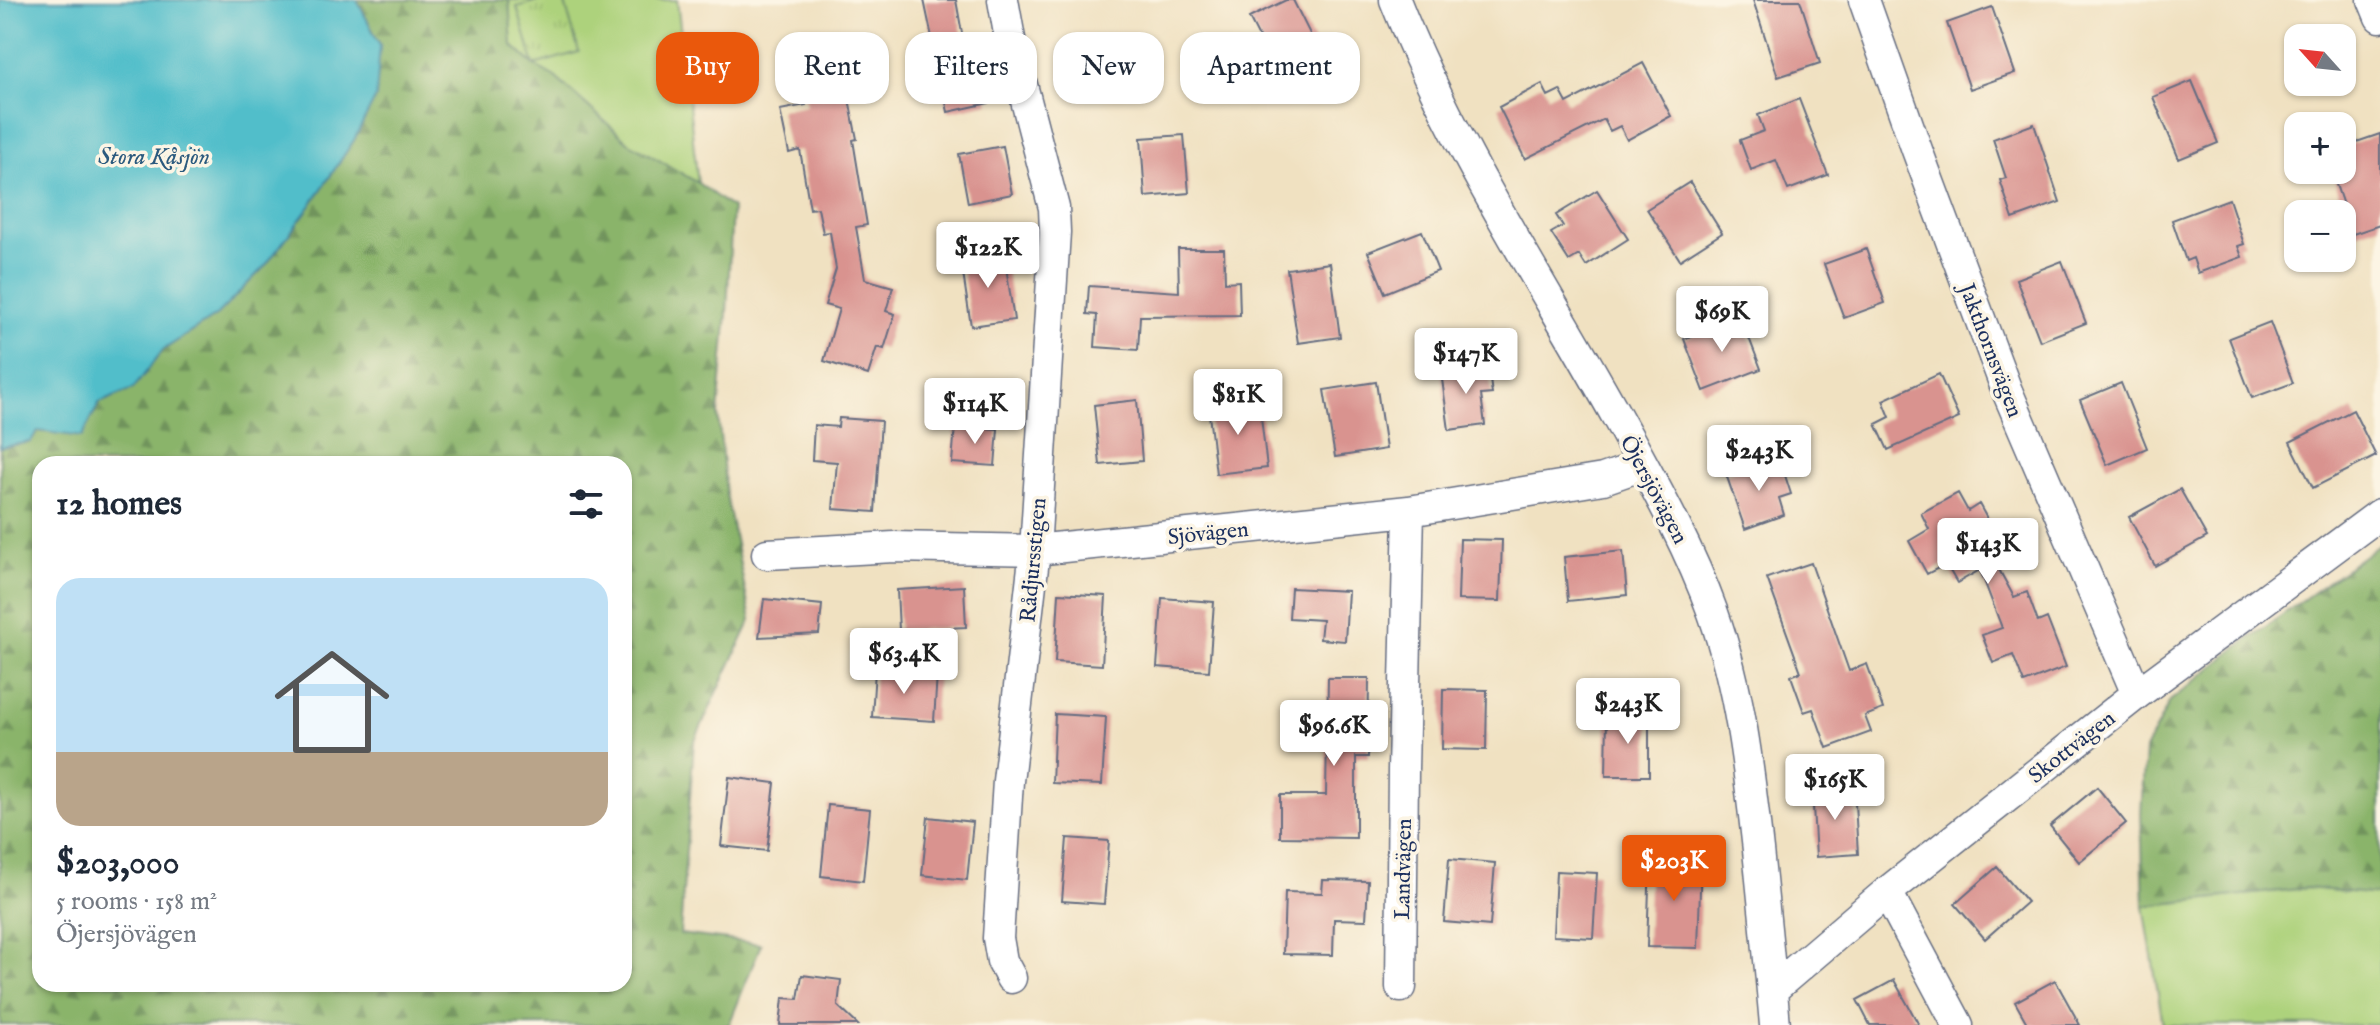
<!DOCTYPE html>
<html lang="en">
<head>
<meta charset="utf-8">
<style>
	body { margin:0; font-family:"IM FELL English",serif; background:#f6f6f7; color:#1f2937; height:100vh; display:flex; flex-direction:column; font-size:30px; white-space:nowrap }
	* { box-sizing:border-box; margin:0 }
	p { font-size:26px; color:#747a83 }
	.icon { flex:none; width:44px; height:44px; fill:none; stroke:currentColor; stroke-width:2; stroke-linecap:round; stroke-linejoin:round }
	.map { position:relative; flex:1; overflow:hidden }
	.sheet { position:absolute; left:32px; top:456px; width:600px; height:536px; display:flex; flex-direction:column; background:#fff; border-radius:24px; box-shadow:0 2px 6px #0004 }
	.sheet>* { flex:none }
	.banner { position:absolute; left:656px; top:32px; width:760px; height:72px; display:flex; gap:16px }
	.needle { width:52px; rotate:297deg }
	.fabs { position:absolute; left:2284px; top:24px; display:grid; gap:16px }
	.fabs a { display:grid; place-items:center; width:72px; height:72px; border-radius:16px; background:#fff; box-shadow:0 2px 6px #0004; font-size:40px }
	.price { position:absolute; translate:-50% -68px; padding:0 18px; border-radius:8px; background:#fff; color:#222; font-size:26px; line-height:52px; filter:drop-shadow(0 2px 4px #0008) }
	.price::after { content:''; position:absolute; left:50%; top:48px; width:24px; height:18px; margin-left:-12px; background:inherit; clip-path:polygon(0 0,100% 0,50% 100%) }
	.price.selected { background:#ea580c; color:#fff }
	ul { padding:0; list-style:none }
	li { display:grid; align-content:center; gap:16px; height:424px; padding:0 24px }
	li span { display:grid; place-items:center; height:248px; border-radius:24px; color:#555 }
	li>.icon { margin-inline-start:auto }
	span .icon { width:144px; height:144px; fill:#fffc; stroke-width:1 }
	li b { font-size:34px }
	h2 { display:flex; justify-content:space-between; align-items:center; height:96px; padding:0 24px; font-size:34px }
	.chip { padding:0 28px; border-radius:24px; background:#fff; box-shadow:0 2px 6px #0004; font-size:28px; line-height:72px }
	.chip.selected { background:#ea580c; color:#fff }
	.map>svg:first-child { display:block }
	.grass { fill:#add27b; stroke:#64806c; stroke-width:2 }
	.forest { fill:url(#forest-firs); stroke:#527264; stroke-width:2; fill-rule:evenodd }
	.park { fill:url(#park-tufts); stroke:#64806c; stroke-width:2 }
	.water { fill:#51beca; stroke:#367694; stroke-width:2 }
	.building { fill:#d9938f }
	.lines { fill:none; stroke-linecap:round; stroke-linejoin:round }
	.street-casing { stroke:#666d81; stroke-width:33 }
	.street { stroke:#fff; stroke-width:30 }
	.labels { text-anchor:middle; stroke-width:7; stroke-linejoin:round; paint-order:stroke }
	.street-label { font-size:22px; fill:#1b2f5e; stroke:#fcf5e5 }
	.water-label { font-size:24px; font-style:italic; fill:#2b5a7e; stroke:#fcf5e5 }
</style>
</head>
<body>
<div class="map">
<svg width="2380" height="1025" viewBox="0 0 2380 1025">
	<defs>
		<pattern id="forest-firs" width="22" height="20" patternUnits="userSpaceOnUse" patternTransform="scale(2)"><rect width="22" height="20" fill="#8ab46b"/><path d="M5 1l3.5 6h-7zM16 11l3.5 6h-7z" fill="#70935b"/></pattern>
		<pattern id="park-tufts" width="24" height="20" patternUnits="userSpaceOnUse" patternTransform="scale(2)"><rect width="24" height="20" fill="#add27b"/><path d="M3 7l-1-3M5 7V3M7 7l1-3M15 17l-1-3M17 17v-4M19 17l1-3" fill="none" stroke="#94b56d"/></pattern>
	</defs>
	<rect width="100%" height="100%" fill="#fcf5e5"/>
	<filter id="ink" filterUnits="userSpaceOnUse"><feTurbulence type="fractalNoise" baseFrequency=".0125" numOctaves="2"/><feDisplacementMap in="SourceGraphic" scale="16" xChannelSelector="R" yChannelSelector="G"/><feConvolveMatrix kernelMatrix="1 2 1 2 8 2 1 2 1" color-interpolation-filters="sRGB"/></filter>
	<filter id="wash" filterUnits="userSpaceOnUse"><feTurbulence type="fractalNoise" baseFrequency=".006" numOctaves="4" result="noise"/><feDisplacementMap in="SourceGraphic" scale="32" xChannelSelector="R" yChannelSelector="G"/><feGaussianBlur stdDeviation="1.8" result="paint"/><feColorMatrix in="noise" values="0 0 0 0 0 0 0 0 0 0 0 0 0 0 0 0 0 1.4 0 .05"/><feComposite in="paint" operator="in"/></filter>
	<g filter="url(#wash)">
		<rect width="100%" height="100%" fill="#f0e1c1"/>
		<path class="grass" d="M509,0H677L698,183L628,142L555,77L534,65L512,45Z
			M2307,888L2380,895V1025H2163L2144,906Z"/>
		<path class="forest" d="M357,0H509L512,45L534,65L555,77L628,142L698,183L732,208L727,313L718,414L726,494L751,620L694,742L680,934L761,944L729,1025H0V447L30,442L38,431L82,436L99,403L133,389L163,350L217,315L265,266L311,205L354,140L380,45ZM40,464H624V984H40Z
			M2380,544V895L2307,888L2144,906L2141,813L2145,750L2170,701L2239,646Z"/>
		<path class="park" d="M541,0H564L579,52L534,65L517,7Z"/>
		<path class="water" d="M0,0H357L380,45L376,97L354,140L311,205L265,266L217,315L163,350L133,389L99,403L82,437L38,431L30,442L0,447Z"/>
		<g id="blocks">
			<path class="building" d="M924,0H956L964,44L976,41L989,103L948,112Z
				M1286,0H1293L1319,52L1277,73L1249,18Z
				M1753,0H1800L1820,63L1778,77Z
				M1992,7L2015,73L1970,89L1947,23Z
				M1137,34L1146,89L1105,96L1103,81L1084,84L1078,44Z
				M840,54L857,139L853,140L867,225L856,227L865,279L893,287L886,311L895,314L884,349L877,347L868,375L824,361L839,309L825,305L836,269L830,232L823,233L818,208L810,209L800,150L789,153L780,110L806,105L797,62Z
				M1643,63L1671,116L1627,140L1620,126L1610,131L1604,119L1525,159L1499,107L1542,84L1548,96L1560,90L1567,103Z
				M2192,81L2218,143L2179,159L2153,97Z
				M1799,99L1828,175L1788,190L1776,160L1751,170L1740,140L1764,131L1758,115Z
				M2034,124L2060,202L2013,219L2000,180L2006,178L1993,139Z
				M2380,134V225L2353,234L2331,170H2342V147Z
				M1184,135L1189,193L1145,197L1141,138Z
				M1003,146L1012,194L968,203L959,154Z
				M1690,182L1722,233L1680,260L1647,209Z
				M1597,190L1628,239L1586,266L1579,255L1569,261L1551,233L1563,226L1556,215Z
				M2229,199L2244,244L2238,246L2242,257L2198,273L2193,258L2186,261L2172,220Z
				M1422,231L1438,271L1385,293L1368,252Z
				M1178,249H1224L1225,282L1239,281L1240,315L1140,316L1138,350L1095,347L1097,315L1087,314L1089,286L1179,292Z
				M1866,249L1885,303L1844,318L1824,264Z
				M1004,253L1014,320L971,326L961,260Z
				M2062,261L2086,323L2040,341L2016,279Z
				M1330,263L1340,337L1298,343L1287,269Z
				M1741,317L1761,369L1704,391L1684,339Z
				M2270,322L2293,383L2252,398L2229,338Z
				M1488,365L1492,394L1481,395L1485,425L1449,430L1441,372Z
				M1939,374L1959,418L1888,450L1876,424L1890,417L1883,400Z
				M1376,382L1386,449L1335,457L1324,390Z
				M2121,383L2147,448L2107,465L2080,400Z
				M1137,400L1142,461L1100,465L1094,405Z
				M1259,400L1267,468L1216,474L1208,406Z
				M2353,410L2376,456L2313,488L2290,442Z
				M839,418L881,421L875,512L833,509L837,462L812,460L814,425L838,427Z
				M955,426L998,429L995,466L952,463Z
				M1758,463L1760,470L1781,463L1791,494L1779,498L1784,515L1745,529L1726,474Z
				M2180,489L2207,537L2155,566L2129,517Z
				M1958,493L1968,511L1979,504L1996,535L1984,542L2014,597L2027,592L2038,622L2047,618L2066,667L2024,683L2013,655L1993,663L1982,635L2002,628L1980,570L1957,583L1946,564L1927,574L1909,541L1929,529L1921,513Z
				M1460,539L1502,540L1500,601L1458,600Z
				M1623,551L1627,595L1568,601L1564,557Z
				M1811,563L1849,671L1867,664L1883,709L1865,716L1871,732L1827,748L1813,709L1804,712L1791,676L1801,672L1767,578Z
				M964,586L966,627L899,630L897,590Z
				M1291,588L1348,591L1345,641L1320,639L1322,620L1289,618Z
				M1059,593L1106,596L1102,665L1055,662Z
				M1162,598L1214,602L1209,671L1157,667Z
				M764,599L822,605L819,634L759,637Z
				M875,670L937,674L934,721L872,717Z
				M1328,678H1369L1368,757H1356V838L1280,837V795H1326Z
				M1443,689L1487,690L1486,750L1442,749Z
				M1055,714L1106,717L1102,785L1052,783Z
				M1607,716H1649V776H1606Z
				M729,777L775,783L767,851L721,846Z
				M1854,786L1858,854L1816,857L1812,789Z
				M2097,787L2126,823L2079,862L2050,826Z
				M828,805L870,809L863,881L821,876Z
				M928,817L973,822L967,880L922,875Z
				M1067,838L1109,841L1104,904L1062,901Z
				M1650,858L1701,860L1698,948L1647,947Z
				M1449,859L1495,863L1490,926L1444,922Z
				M1997,867L2027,902L1985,939L1955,904Z
				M1556,871L1597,873L1593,938L1553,936Z
				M1323,880L1368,881L1366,920L1334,919L1333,955L1283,954L1285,892L1322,893Z
				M802,975L841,980L838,1006L858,1025H780L783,998L798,999Z
				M1894,980L1919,1025H1870L1857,1000Z
				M2055,980L2080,1025H2028L2015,1002Z"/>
		</g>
	</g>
	<g filter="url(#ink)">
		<use href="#blocks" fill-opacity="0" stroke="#666d81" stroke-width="2"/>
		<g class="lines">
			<defs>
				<path id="street" d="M1003,0L1010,39L1054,208L1055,232L1035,550L1008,781L998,938L1002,961L1011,978
					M1395,0C1453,147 1540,279 1617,417C1652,481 1688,544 1713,613C1740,689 1749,770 1758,850C1764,908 1770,967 1775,1025
					M1864,0L1917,150L2007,391L2137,694
					M2373,0L2380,17
					M767,554L894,547L1035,550L1409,511L1603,479L1643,465
					M1887,892L1958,1025
					M1401,987L1403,770L1409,511
					M1772,990L1887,892L2137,694L2380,514"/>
			</defs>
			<use href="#street" class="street-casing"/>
			<use href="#street" class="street"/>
		</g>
	</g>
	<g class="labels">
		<g class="street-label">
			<text transform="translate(1992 350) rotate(69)" y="8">Jakthornsvägen</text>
			<text transform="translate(1655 489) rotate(62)" y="8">Öjersjövägen</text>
			<text transform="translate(1208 532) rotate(-6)" y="8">Sjövägen</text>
			<text transform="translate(1032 560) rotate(-85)" y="8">Rådjursstigen</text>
			<text transform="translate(2071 746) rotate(-38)" y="8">Skottvägen</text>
			<text transform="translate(1402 869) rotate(-89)" y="8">Landvägen</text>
		</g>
		<g class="water-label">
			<text x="154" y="164">Stora Kåsjön</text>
		</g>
	</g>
</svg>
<div class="fabs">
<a><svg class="needle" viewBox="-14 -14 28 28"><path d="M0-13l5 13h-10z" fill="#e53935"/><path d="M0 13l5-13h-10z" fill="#747a83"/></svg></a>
<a>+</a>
<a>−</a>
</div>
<b class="price" style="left:988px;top:290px">$122K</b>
<b class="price" style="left:1722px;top:354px">$69K</b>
<b class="price" style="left:1466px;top:396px">$147K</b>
<b class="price" style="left:1238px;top:437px">$81K</b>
<b class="price" style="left:975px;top:446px">$114K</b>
<b class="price" style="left:1759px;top:493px">$243K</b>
<b class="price" style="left:1988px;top:586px">$143K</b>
<b class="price" style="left:904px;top:696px">$63.4K</b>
<b class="price" style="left:1628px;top:746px">$243K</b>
<b class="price" style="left:1334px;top:768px">$96.6K</b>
<b class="price" style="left:1835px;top:822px">$165K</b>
<b class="price selected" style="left:1674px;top:903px">$203K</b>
<div class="banner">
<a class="chip selected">Buy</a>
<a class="chip">Rent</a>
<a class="chip">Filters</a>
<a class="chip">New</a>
<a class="chip">Apartment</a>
</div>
<section class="sheet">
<h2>12 homes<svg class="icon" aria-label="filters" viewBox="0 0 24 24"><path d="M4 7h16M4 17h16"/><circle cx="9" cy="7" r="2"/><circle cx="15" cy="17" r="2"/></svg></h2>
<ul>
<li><span style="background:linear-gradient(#bfe0f5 70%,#b9a48a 0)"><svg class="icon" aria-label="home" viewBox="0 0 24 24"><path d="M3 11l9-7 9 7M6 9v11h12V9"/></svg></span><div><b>$203,000</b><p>5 rooms · 158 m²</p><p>Öjersjövägen</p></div></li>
</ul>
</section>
</div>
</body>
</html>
